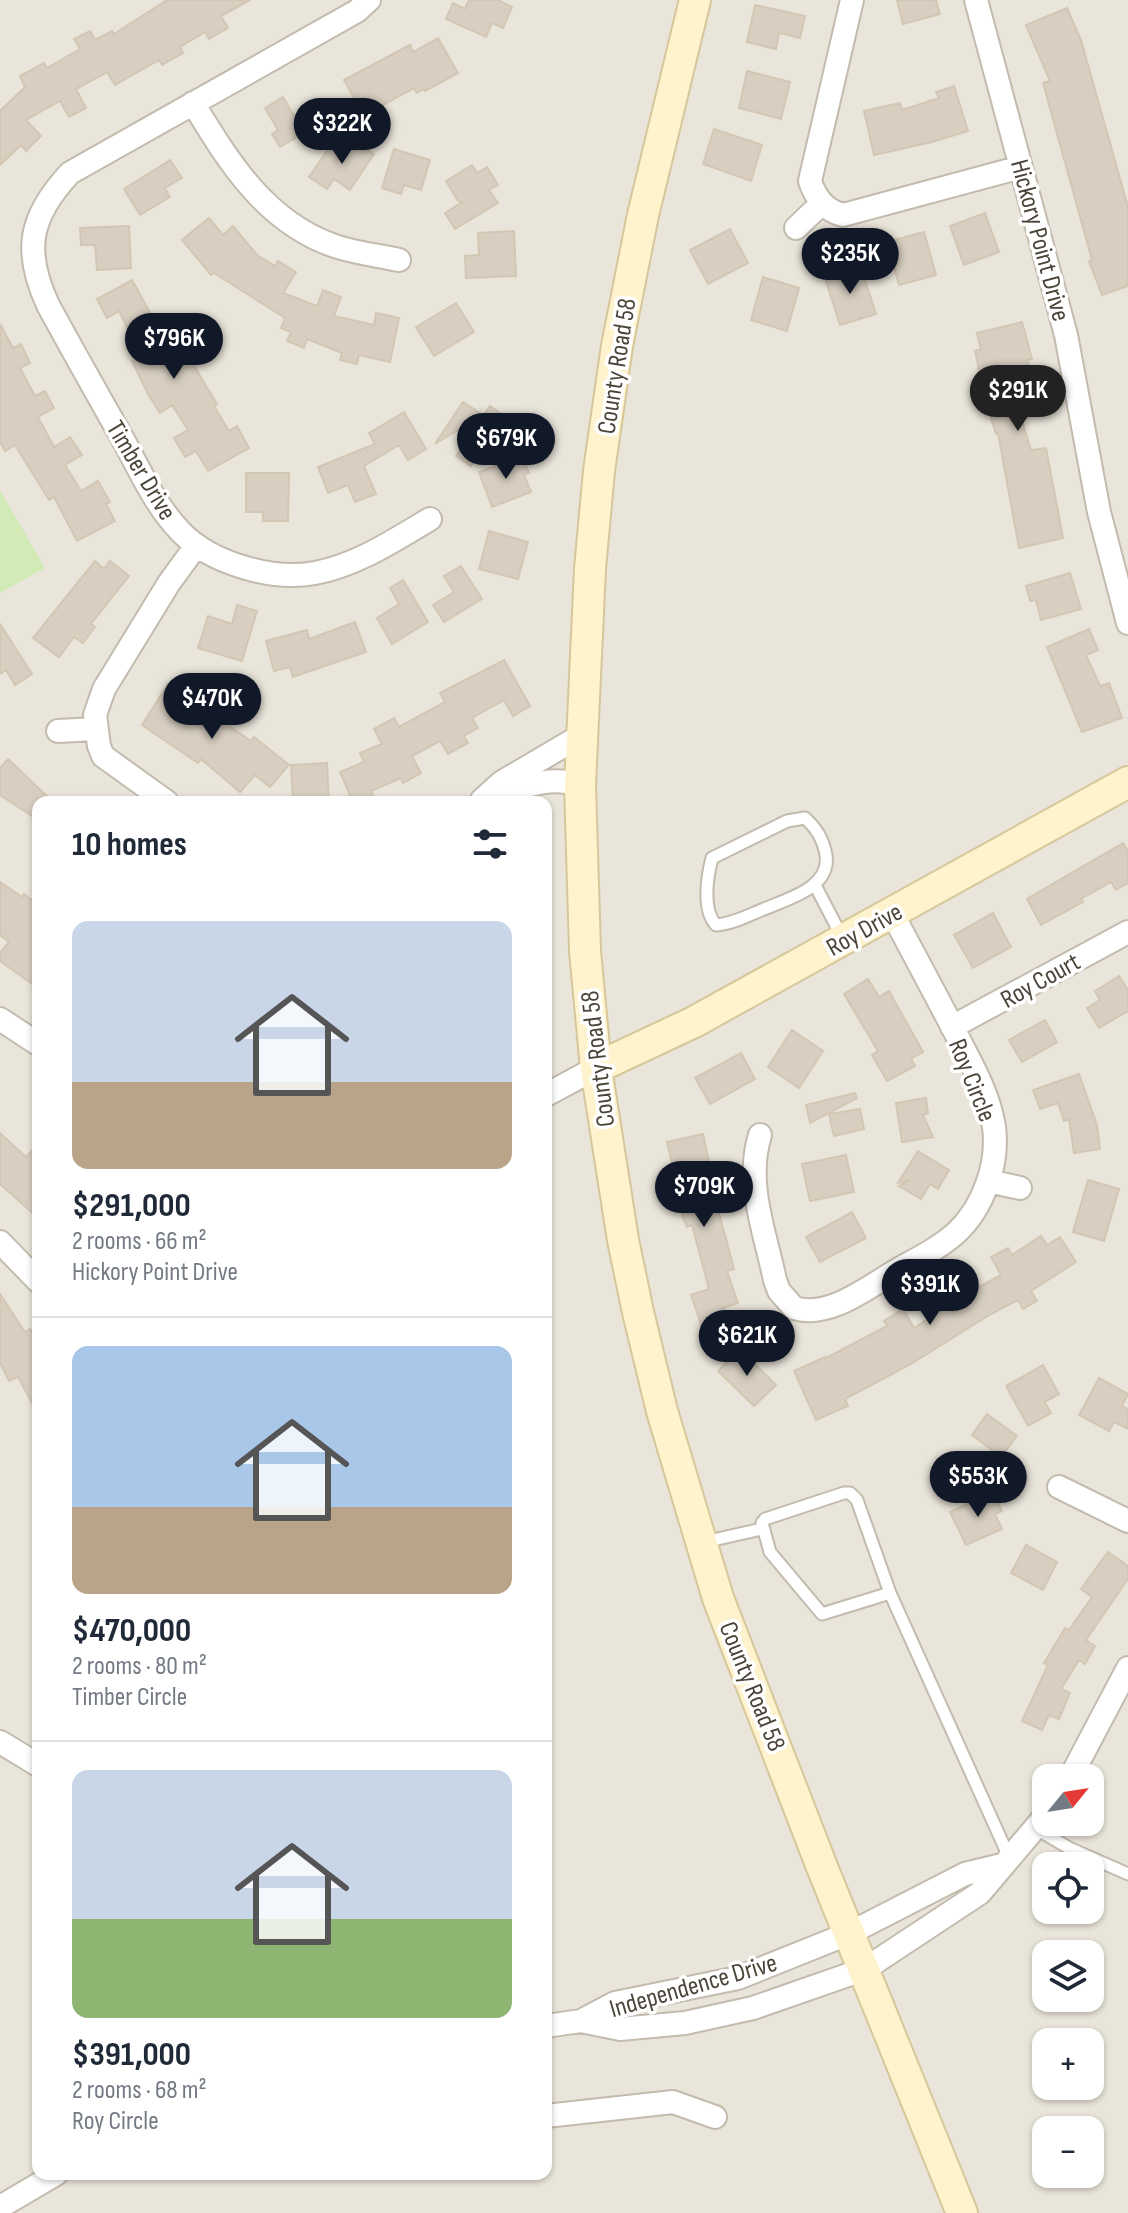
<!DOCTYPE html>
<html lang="en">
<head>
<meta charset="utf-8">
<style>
	body { margin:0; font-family:"Sofia Sans Condensed",sans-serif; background:#f6f6f7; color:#1f2937; height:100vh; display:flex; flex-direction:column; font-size:30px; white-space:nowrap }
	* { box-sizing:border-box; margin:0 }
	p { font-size:26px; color:#747a83 }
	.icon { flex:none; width:44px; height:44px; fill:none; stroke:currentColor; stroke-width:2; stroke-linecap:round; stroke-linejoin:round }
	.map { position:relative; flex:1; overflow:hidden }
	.sheet { position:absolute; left:32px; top:796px; width:520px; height:1384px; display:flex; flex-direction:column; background:#fff; border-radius:16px; box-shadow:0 2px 6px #0004 }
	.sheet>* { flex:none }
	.needle { width:52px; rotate:60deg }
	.controls { position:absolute; left:1032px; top:1764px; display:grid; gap:16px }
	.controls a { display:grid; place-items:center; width:72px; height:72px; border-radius:16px; background:#fff; box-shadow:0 2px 6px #0004; font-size:40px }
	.price { position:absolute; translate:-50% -68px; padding:0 18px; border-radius:28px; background:#111827; color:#fff; font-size:26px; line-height:52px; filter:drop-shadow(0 2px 4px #0008) }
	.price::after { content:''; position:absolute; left:50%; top:48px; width:24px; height:18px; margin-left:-12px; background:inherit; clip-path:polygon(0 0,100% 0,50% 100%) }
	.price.active { background:#222; color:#fff }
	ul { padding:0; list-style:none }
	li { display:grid; align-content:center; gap:16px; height:424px; padding:0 40px }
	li+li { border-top:2px solid #e0e1e3 }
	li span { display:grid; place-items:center; height:248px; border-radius:16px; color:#555 }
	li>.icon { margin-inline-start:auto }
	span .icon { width:144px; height:144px; fill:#fffc; stroke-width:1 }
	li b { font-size:34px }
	h2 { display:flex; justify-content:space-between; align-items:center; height:96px; padding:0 40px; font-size:34px }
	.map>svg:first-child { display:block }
	.residential { fill:#eae5da; fill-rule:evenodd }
	.green { fill:#d2eab5 }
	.building { fill:#d8cfc1; stroke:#d3c7b4; stroke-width:2 }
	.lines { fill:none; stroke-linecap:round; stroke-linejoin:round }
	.lane-casing { stroke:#c2bbae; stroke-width:15 }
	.street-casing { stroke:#c2bbae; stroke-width:26 }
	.secondary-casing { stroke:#d6c79b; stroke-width:34 }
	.lane { stroke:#fff; stroke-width:11 }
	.street { stroke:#fff; stroke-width:22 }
	.secondary { stroke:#fff3cd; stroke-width:30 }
	.labels { text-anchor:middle; stroke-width:7; stroke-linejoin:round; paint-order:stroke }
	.street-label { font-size:26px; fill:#4b4439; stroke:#fff }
</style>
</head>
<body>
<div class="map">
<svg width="1128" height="2213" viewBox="0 0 1128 2213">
	<rect width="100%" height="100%" fill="#f6f3ec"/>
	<path class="residential" d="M0,0H1128V2213H0ZM38,802H546V2174H38ZM1046,1778H1090V1822H1046ZM1046,1866H1090V1910H1046ZM1046,1954H1090V1998H1046ZM1046,2042H1090V2086H1046ZM1046,2130H1090V2174H1046Z"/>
	<path class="green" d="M0,490L45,568L0,593Z"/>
	<path class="building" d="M167,0H250L221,16L228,28L209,39L205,32L180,47L183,53L162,65L159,60L115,85L107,72L76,89L86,108L69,117L60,101L26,120L41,136L26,151L21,145L0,165V111L25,87L20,76L44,63L47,68L80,49L74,39L90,31L95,40L112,31L114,34Z
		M469,0H498L512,7L503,28L492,23L486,37L446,19L453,3L465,9Z
		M897,0H936L940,14L903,24Z
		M755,5L805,16L800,38L779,33L776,49L747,42Z
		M1067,8L1081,40L1128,207V286L1102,295L1089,261L1092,260L1043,83L1050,81L1026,25Z
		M438,38L458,73L425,91L424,89L417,93L414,88L344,126L364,98L356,102L344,80L410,45L413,52Z
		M747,71L790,82L781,119L739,108Z
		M954,86L968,131L932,142L874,155L864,111L900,103L902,110L939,98L936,92Z
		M283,97L304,133L280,147L272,134L278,130L265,108Z
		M714,129L762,145L751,181L703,164Z
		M354,141L374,154L350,190L334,179L327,189L309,177L333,142L346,152Z
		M394,149L430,160L421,190L404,185L401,194L382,188Z
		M170,160L182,178L165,188L170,197L140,215L124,189Z
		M472,165L477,173L487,167L498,185L489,190L498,203L455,229L445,213L462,202L458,201L446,181Z
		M985,213L999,252L964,265L950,226Z
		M209,218L223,235L233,226L257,255L275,266L278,261L296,272L283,293L317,306L323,290L341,297L334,316L374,325L376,313L399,318L390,362L359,355L357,364L340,360L342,353L307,339L304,348L287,341L291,332L281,328L285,318L214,273L211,275L182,240Z
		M129,226L131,268L97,270L95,245H81L80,228Z
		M730,229L748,263L708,284L690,250Z
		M514,231L516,276L466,278L465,256L479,255L478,233Z
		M924,232L936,275L899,285L887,242Z
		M861,267L876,314L840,325L825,278Z
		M763,277L799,288L787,331L751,320Z
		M132,280L158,327L165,323L191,368L194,366L217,404L214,406L229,431L237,426L249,448L208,471L196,451L185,457L174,438L188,430L172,405L160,413L148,394L132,361L141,356L119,311L107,318L97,299Z
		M456,303L474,332L434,356L416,327Z
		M1022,322L1032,359L1027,360L1041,406L1019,412L1031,450L1046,448L1063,538L1019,548L998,433L996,434L985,398L975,351L981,349L977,333Z
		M0,324L13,348L21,344L30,363L20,368L35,396L45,391L54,408L38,417L54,447L70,437L82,455L65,465L81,491L98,481L110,502L106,504L115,521L77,541L54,497L49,500L15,445L5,451L0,442Z
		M463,402L483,415L435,444Z
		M490,406L505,417L471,466L456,456Z
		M404,412L426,449L408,460L399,445L364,466L376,494L355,502L348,485L328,493L318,467L375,444L369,433Z
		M522,456L529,473L524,475L531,492L492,507L479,472Z
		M246,473H289L288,521H263V512H246Z
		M489,531L528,542L518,579L479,569Z
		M95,561L104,569L110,561L129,576L91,624L95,627L83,643L74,637L59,657L33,638Z
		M461,566L482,599L444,622L433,605L454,592L444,576Z
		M1070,573L1081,609L1041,620L1036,600L1030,601L1026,586Z
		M403,580L428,622L392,644L377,618L399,604L390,588Z
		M237,605L257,611L242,661L198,648L208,616L232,624Z
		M355,622L366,652L293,677L290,667L274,671L266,641L307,630L309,639Z
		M0,624L32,674L15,685L6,670L0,674Z
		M1089,629L1098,650L1086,655L1100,686L1109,683L1122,718L1082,732L1047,647Z
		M504,660L530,706L513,716L504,700L472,718L478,728L464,736L468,743L448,754L440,741L412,756L421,773L403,783L401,778L371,791L374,798L364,802H353L340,772L364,762L360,753L382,744L374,729L394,718L399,727L445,702L440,693Z
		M168,684L251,741L254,737L289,765L270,787L255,775L240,792L201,759L198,763L142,725Z
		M8,759L53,802H38V820L0,795V768Z
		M327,763L329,802H293L291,765Z
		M1123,843L1128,851V883L1116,890L1111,882L1081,899L1083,902L1041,925L1027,899Z
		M0,882L22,897L24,894L38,905V988L0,961V953L9,942L0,935Z
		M993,913L1011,947L973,968L954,935Z
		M1119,976L1128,990V1011L1099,1028L1087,1008L1100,1000L1095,991Z
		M868,979L879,997L889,991L923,1052L911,1059L915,1066L887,1081L872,1055L878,1051L844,994Z
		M1045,1020L1057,1042L1022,1062L1009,1040Z
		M792,1030L823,1051L799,1088L768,1067Z
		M741,1053L755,1079L710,1104L695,1078Z
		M1079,1074L1097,1125L1100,1149L1074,1153L1069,1119L1064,1121L1058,1103L1040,1109L1033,1090Z
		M855,1093L857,1098L810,1123L806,1105Z
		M926,1098L928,1113L923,1115L933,1137L902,1142L896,1103Z
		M860,1109L864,1129L834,1136L829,1114Z
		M0,1133L26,1157L38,1144V1218L0,1184Z
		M703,1134L709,1162L702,1163L723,1211L719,1213L734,1269L727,1271L738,1303L723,1308L728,1324L704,1333L691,1295L709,1289L692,1225L687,1227L674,1195L679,1193L667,1142Z
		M918,1151L949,1170L938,1189L930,1184L921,1199L899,1186L910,1180L898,1183Z
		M846,1155L854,1192L810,1201L802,1164Z
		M1088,1180L1119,1189L1104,1241L1073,1232Z
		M852,1212L866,1238L820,1262L806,1237Z
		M1041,1236L1047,1245L1060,1237L1076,1262L1031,1291L1037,1301L1023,1309L1018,1300L991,1314L911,1364L845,1399L848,1406L816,1420L794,1371L825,1357L826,1358L887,1326L884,1321L903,1309L914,1328L940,1311L931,1296L963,1276L972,1291L1001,1275L991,1257L1008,1248L1012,1255Z
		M0,1294L25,1332L30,1329L38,1343V1414L18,1377L9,1381L0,1363Z
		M740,1349L776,1385L754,1406L718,1371Z
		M1043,1365L1059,1394L1045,1402L1051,1413L1028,1426L1006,1386Z
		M1099,1378L1128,1394L1122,1406L1128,1409V1429L1114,1422L1109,1431L1079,1415Z
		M987,1414L1017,1436L1001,1457L972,1435Z
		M993,1492L1002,1511L995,1514L1002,1529L966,1545L950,1512Z
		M1026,1545L1057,1562L1043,1590L1011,1573Z
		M1108,1552L1128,1566V1579L1086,1640L1095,1646L1085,1664L1079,1660L1061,1689L1070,1693L1059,1719L1049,1715L1042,1730L1022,1721L1048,1665L1044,1663L1065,1628L1069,1630L1092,1597L1081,1589Z"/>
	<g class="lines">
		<defs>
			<path id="lane" d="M805,818C817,829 823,839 826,855C831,888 787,899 764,909C749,915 732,924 716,925C702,910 707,877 712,858L787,821Z
				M815,885L843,939
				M844,1493H850L857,1500L890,1593L822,1614L770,1552L762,1523L765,1519Z
				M704,1542L762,1529
				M890,1593L1009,1857
				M1035,1828L1069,1848L1128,1874"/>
			<path id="street" d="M369,0L357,11L70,173C29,217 23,251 48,305C73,351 99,397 125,443C141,473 156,506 180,531C210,563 272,581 315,573C357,565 393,541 430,519
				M852,0L810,181C815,197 826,211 843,215L1021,167
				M976,0L1066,335L1099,512L1128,623
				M193,103C228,161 265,221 332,245C353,253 377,255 399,260
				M796,228L822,203
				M58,731L95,729
				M500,794C528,785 552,776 580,785
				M482,800L502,782L582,735
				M167,802L103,756L99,746L95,715L104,689L169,583L196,546
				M0,1019L38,1044
				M952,1027L1128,932
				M546,1095L596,1068
				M760,1135C745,1183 765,1232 775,1280L779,1291L794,1308C830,1319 869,1286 899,1269C919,1258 939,1248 956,1233C983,1208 999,1164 994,1127C989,1092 968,1058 952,1026C932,989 912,951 892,913
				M988,1181L1020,1188
				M0,1242L38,1281
				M1059,1487L1128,1521
				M0,1742L38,1765
				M1070,1778L1128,1668
				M581,2021L615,2003L738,1978L850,1933L965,1874L1002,1865
				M546,2026L581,2021L620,2029L685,2023L753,2008L865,1969L980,1893L1046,1815
				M546,2116L673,2102L715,2117
				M0,2207L56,2174"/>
			<path id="secondary" d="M695,0L643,215L617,346L599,471L590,569L580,785L585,951L596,1068L623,1240L638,1312L662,1411L718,1598L822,1867L962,2213
				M596,1068L694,1022L1128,782"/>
		</defs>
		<use href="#lane" class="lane-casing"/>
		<use href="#street" class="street-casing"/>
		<use href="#secondary" class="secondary-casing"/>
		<use href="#lane" class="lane"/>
		<use href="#street" class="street"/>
		<use href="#secondary" class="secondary"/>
	</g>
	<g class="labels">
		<g class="street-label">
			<text transform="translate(1041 240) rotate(75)" y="9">Hickory Point Drive</text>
			<text transform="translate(616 366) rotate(-81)" y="9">County Road 58</text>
			<text transform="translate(142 470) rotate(59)" y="9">Timber Drive</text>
			<text transform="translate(864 929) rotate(-29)" y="9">Roy Drive</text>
			<text transform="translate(1040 980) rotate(-29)" y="9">Roy Court</text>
			<text transform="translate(597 1059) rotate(-97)" y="9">County Road 58</text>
			<text transform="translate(973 1080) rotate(68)" y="9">Roy Circle</text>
			<text transform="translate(753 1686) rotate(68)" y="9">County Road 58</text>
			<text transform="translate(693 1985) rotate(-16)" y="9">Independence Drive</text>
		</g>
	</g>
</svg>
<div class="controls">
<a><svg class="needle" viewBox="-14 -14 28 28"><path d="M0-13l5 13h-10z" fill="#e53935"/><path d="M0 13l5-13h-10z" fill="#747a83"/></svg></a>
<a><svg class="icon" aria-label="locate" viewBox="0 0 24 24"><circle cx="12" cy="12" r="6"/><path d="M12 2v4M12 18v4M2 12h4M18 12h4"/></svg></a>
<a><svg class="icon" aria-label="layers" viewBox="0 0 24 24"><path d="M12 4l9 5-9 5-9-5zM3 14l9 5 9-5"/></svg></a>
<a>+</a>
<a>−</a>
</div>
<b class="price" style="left:342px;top:166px">$322K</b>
<b class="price" style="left:850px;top:296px">$235K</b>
<b class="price" style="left:174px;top:381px">$796K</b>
<b class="price active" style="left:1018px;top:433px">$291K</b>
<b class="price" style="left:506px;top:481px">$679K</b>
<b class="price" style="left:212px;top:741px">$470K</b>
<b class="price" style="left:704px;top:1229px">$709K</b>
<b class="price" style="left:930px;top:1327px">$391K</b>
<b class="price" style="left:747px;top:1378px">$621K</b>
<b class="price" style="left:978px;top:1519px">$553K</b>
<section class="sheet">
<h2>10 homes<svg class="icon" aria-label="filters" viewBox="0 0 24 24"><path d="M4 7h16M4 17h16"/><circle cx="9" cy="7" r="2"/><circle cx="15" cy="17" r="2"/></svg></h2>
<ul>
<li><span style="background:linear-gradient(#c9d6e8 65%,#b9a48a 0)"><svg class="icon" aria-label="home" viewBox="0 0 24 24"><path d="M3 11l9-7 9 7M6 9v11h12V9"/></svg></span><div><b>$291,000</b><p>2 rooms · 66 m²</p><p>Hickory Point Drive</p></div></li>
<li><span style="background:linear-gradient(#a9c7e8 65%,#b9a48a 0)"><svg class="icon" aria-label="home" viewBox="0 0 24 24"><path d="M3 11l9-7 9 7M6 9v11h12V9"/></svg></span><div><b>$470,000</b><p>2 rooms · 80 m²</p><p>Timber Circle</p></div></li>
<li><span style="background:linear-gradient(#c9d6e8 60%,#8fb573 0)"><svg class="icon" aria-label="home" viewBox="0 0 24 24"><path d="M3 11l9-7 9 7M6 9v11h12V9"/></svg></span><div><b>$391,000</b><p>2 rooms · 68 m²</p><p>Roy Circle</p></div></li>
</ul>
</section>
</div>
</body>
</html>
